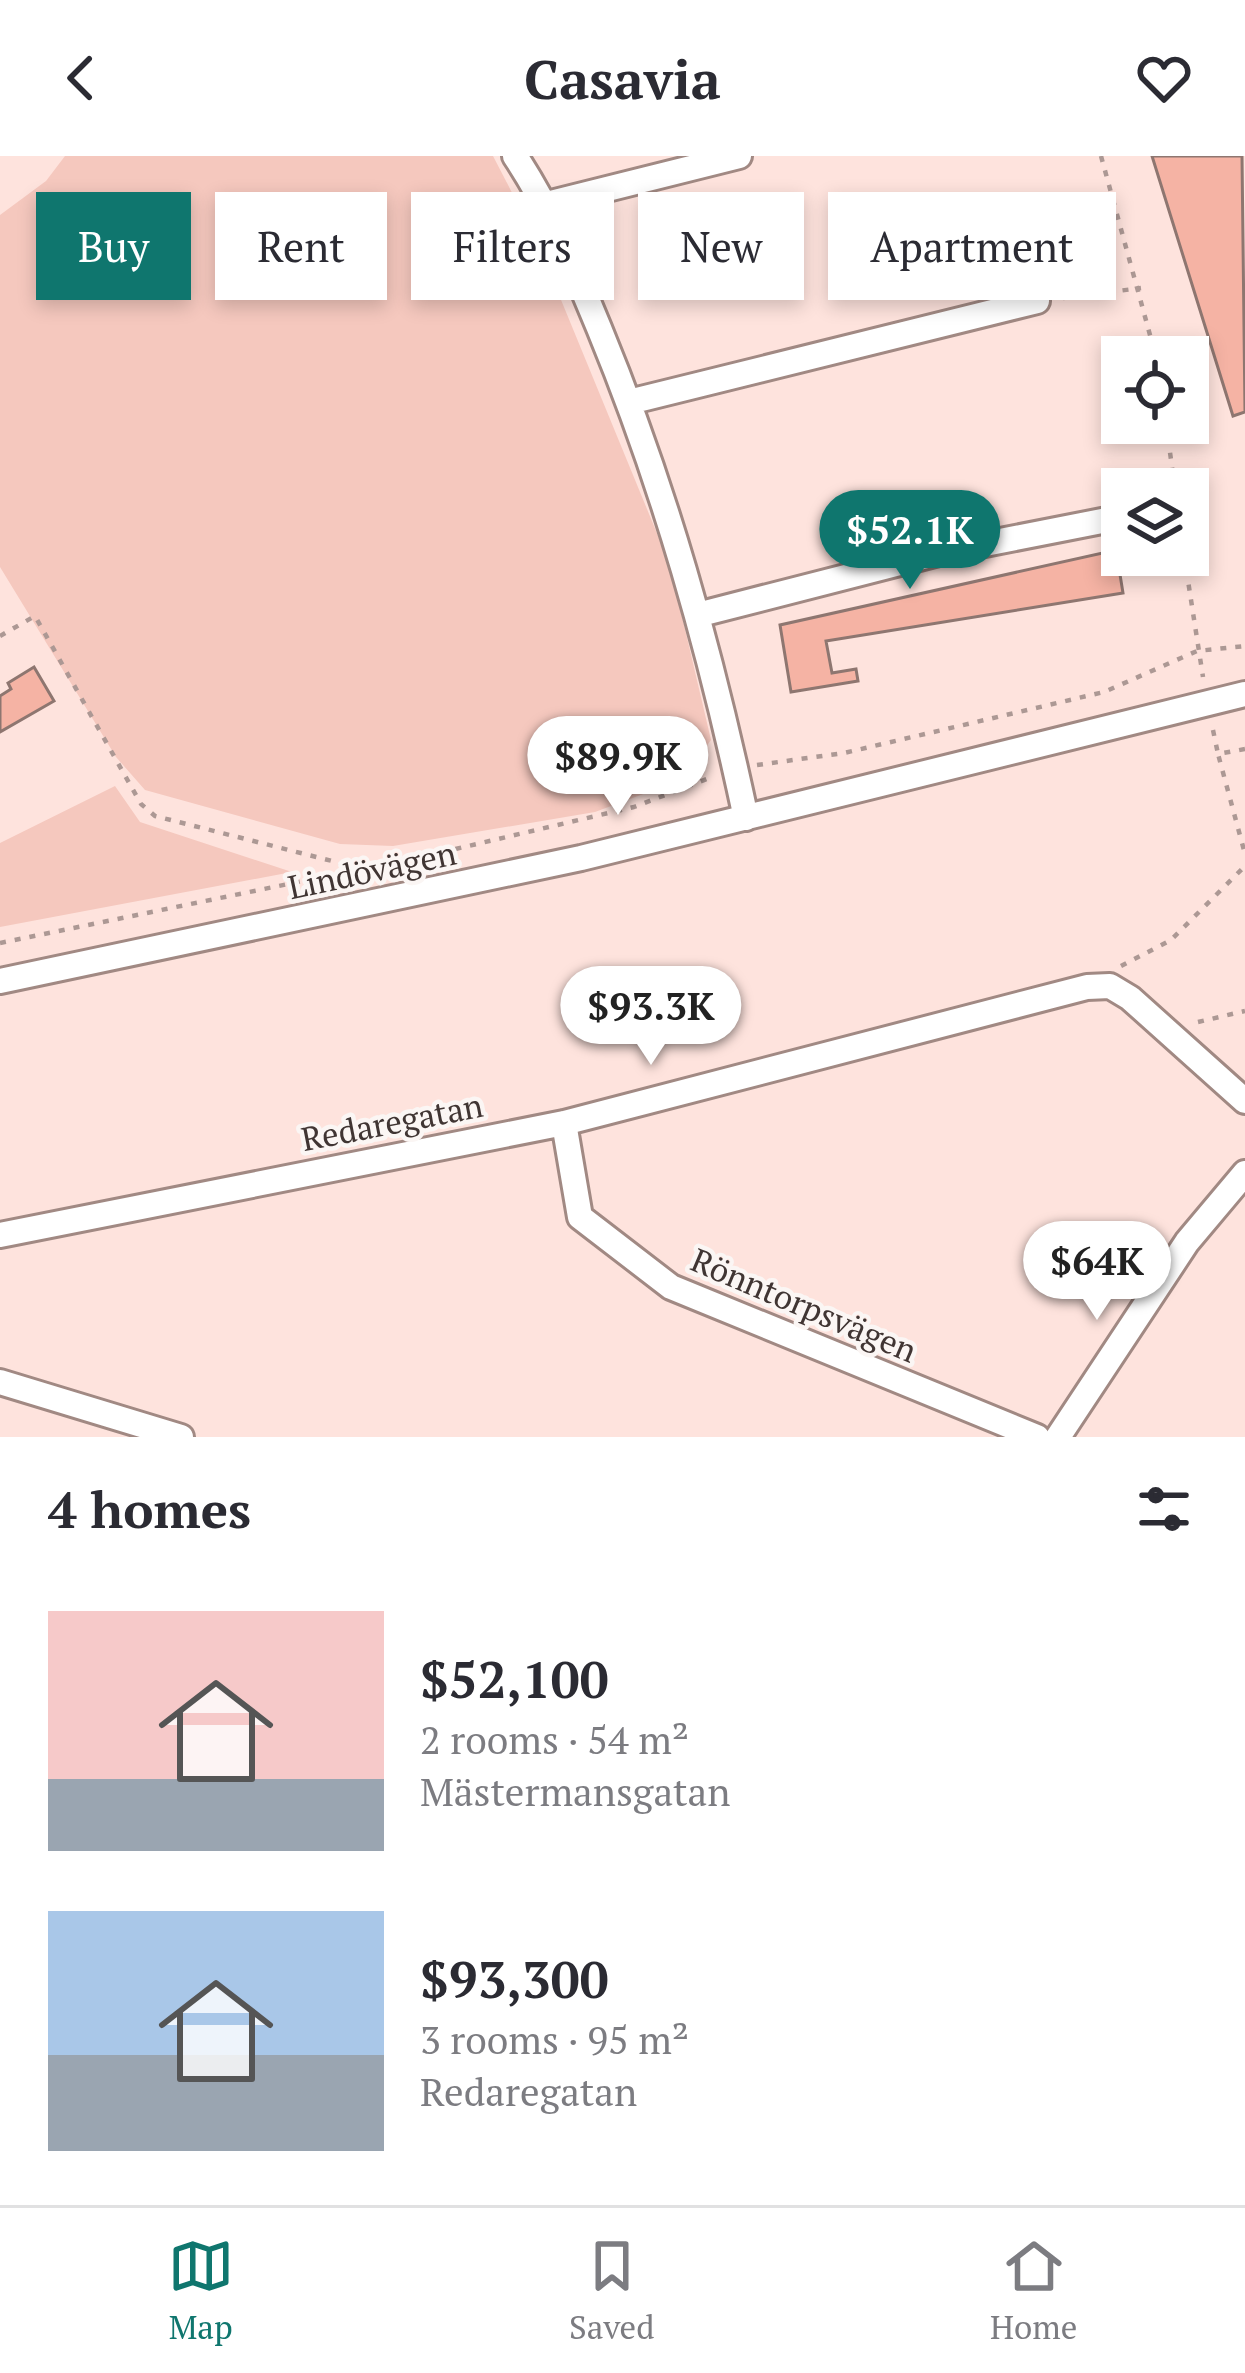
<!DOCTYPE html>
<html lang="en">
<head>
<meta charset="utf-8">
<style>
	body { margin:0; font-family:"PT Serif",serif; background:#f2f2f3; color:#2b2b33; height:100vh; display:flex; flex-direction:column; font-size:45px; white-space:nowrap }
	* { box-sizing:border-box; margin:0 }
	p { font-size:39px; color:#7c7c81 }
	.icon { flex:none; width:66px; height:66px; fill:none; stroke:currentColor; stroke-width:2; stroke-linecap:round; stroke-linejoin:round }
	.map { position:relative; height:1281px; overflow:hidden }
	.panel { display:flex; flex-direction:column; background:#fff; flex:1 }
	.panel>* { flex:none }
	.top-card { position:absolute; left:36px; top:36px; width:1173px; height:108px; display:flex; gap:24px }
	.buttons { position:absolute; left:1101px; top:180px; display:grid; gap:24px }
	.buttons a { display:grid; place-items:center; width:108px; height:108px; border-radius:0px; background:#fff; box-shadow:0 6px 18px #0003; font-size:60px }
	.price { position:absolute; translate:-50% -102px; padding:0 27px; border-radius:42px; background:#fff; color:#222; font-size:39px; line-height:78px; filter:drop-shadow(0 3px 6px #0008) }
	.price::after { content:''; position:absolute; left:50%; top:72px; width:36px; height:27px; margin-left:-18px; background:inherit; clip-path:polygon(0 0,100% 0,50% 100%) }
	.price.current { background:#0f766e; color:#fff }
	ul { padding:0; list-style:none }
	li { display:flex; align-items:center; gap:36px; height:300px; padding:0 48px }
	li span { display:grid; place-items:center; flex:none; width:336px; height:240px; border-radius:0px; color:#555 }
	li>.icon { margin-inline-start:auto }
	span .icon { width:144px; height:144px; fill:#fffc; stroke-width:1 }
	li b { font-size:51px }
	h2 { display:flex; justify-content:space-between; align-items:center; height:144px; padding:0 48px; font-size:51px }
	.chip { padding:0 42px; border-radius:0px; background:#fff; box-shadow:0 6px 18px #0003; font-size:42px; line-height:108px }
	.chip.current { background:#0f766e; color:#fff }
	header { display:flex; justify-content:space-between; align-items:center; height:156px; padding:0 48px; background:#fff; font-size:54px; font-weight:600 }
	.menu { display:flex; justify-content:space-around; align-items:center; height:168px; border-top:3px solid #e1e1e2; background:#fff; font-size:33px; color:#7c7c81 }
	.menu a { display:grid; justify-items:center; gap:6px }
	.menu .current { color:#0f766e }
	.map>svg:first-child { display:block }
	.green { fill:#f5c8be }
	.building { fill:#f5b3a4; stroke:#8e7670; stroke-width:3 }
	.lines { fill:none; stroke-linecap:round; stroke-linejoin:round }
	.street-casing { stroke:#a18983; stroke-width:30 }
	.path { stroke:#ac9894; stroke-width:4.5; stroke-dasharray:6 9; stroke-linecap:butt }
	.street { stroke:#fff; stroke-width:24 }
	.labels { text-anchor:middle; stroke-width:9; stroke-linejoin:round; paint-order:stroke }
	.street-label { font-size:33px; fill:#403533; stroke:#fbf6f4 }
</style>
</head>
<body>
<header><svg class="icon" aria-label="back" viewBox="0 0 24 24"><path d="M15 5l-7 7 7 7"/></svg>Casavia<svg class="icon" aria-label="heart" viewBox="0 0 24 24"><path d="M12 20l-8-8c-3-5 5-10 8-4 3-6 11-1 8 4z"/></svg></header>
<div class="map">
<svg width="1245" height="1281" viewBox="0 0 1245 1281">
	<rect width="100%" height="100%" fill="#fee3dd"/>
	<path class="green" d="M65,0H493L536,83L670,409L711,584L681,624L595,656L393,690L340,688L145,634L116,601L0,411V59L46,25Z
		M115,630L140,666L292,716L0,771V687Z"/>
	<path class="building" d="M1152,0H1242L1245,256L1233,260Z
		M1116,394L1123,437L826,485L832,517L856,513L858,525L791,536L780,469Z
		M34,511L54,545L0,576V540L11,533L8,527Z"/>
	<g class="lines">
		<defs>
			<path id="street" d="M515,0C551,54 574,112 599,172C665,332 710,493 746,662
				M547,48L739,0
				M629,246L1037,145
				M701,458L939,397L1107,364
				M0,825L581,702L1245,538
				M564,967L580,1061L671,1131L1037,1281
				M0,1079L564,967L1087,831L1110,830L1130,842L1245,945
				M0,1226L181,1281
				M1058,1281L1187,1086L1245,1017"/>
		</defs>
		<use href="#street" class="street-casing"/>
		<path class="path" d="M1101,0L1156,201
			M1063,142L1141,132
			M1166,267L1175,333
			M1184,399L1203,521
			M0,480L35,460L141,648L155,660L340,707L346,716
			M1213,574L1218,598
			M1245,593L1218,598L1245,698
			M757,609L844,597L1104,536L1197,495L1245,490
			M0,787L430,699L634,651L712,621
			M1121,810L1171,784L1245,710
			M1198,866L1245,855"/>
		<use href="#street" class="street"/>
	</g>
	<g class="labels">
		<g class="street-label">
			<text transform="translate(372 714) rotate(-12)" y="12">Lindövägen</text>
			<text transform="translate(392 966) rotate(-11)" y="12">Redaregatan</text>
			<text transform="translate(804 1149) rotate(23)" y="12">Rönntorpsvägen</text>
		</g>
	</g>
</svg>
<div class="buttons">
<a><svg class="icon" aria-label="locate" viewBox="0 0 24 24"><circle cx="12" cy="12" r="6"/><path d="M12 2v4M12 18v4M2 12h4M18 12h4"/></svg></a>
<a><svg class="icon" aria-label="layers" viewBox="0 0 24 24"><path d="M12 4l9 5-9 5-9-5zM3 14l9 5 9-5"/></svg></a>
</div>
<b class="price current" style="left:910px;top:436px">$52.1K</b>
<b class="price" style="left:618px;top:662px">$89.9K</b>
<b class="price" style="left:651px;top:912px">$93.3K</b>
<b class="price" style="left:1097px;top:1167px">$64K</b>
<div class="top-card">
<a class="chip current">Buy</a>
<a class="chip">Rent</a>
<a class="chip">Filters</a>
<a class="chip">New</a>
<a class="chip">Apartment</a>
</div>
</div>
<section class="panel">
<h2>4 homes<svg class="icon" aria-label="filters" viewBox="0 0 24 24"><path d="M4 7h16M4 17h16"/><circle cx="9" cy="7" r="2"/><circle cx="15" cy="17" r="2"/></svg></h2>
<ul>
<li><span style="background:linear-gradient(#f6c9c9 70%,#9aa5b1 0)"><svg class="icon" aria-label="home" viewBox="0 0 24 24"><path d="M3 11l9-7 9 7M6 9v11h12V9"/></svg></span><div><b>$52,100</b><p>2 rooms · 54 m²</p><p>Mästermansgatan</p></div></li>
<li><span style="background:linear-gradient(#a9c7e8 60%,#9aa5b1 0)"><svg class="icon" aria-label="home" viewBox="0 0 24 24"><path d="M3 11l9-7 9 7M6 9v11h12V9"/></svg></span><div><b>$93,300</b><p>3 rooms · 95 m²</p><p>Redaregatan</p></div></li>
</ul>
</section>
<nav class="menu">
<a class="current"><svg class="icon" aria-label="map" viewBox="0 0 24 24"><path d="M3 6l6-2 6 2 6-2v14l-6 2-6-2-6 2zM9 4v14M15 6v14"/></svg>Map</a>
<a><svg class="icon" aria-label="saved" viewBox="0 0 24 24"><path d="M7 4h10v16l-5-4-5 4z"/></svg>Saved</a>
<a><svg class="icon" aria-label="home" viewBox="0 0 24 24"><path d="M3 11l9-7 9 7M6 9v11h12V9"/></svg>Home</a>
</nav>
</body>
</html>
